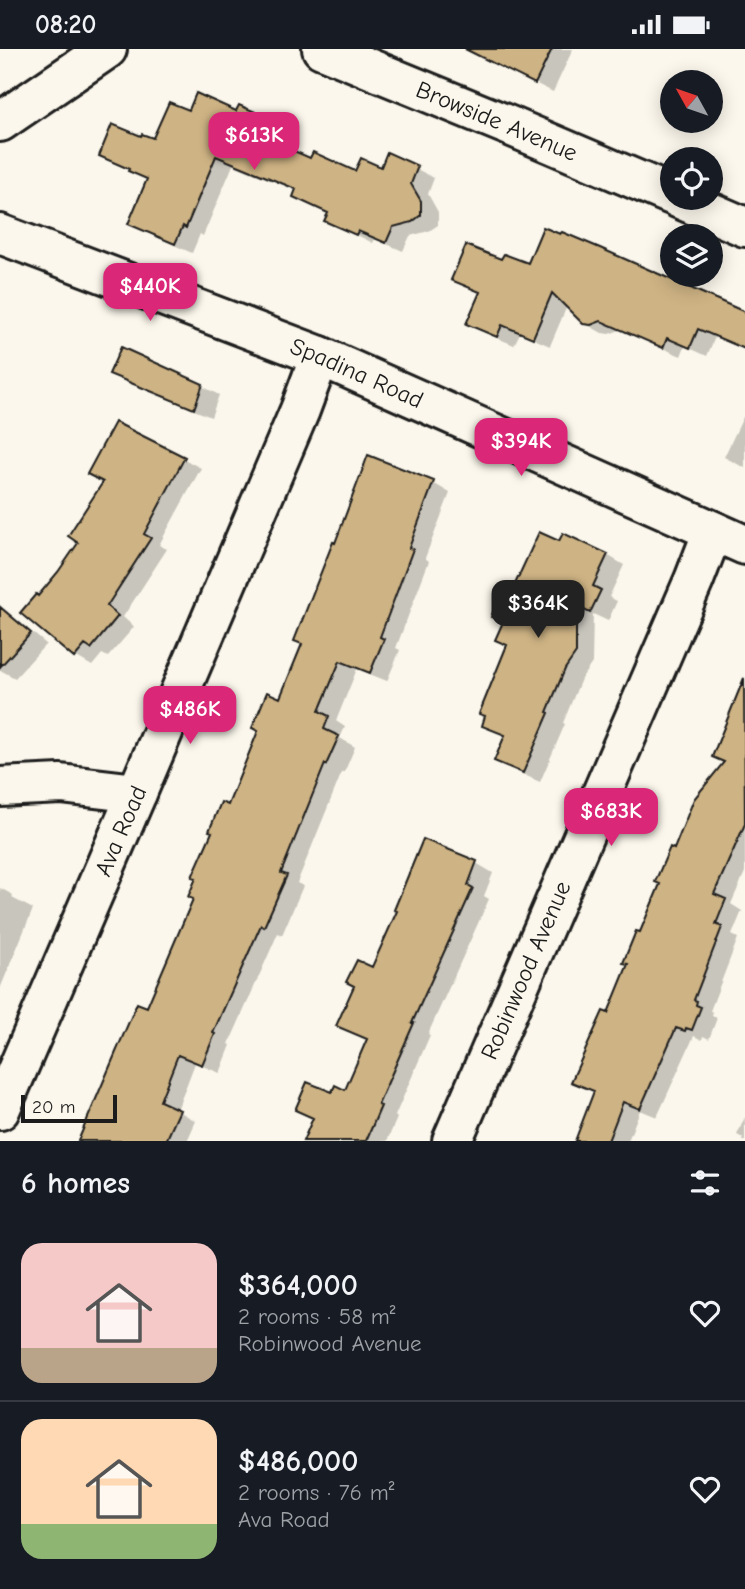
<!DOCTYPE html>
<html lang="en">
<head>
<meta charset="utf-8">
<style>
	body { margin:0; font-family:"Comic Neue",sans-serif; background:#20242c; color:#f1f3f6; height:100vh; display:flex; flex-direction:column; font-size:26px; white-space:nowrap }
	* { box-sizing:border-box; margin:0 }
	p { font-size:23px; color:#9ea1a6 }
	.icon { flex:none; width:38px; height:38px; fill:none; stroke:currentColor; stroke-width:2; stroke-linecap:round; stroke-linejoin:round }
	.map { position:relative; height:1092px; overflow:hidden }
	.drawer { display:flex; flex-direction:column; background:#171b24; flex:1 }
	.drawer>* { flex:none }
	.needle { width:46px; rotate:310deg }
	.fabs { position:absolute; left:660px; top:21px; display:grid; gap:14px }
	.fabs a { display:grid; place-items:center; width:63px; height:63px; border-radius:50%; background:#171b24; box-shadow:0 4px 18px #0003; font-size:35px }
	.scale { position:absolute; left:21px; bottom:18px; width:96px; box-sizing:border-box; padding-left:7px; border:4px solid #1c1c1c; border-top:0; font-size:19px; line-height:24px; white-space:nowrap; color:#1c1c1c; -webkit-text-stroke:5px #fbf7ec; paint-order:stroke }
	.price { position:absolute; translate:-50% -60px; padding:0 16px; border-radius:14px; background:#db2777; color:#fff; font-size:23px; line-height:46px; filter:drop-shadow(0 2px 4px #0008) }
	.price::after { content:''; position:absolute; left:50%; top:42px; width:21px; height:16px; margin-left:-10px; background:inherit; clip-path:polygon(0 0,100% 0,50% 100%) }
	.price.active { background:#222; color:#fff }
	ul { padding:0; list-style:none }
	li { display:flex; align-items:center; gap:21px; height:175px; padding:0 21px }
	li+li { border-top:2px solid #363941 }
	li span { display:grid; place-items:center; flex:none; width:196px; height:140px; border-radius:21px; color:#555 }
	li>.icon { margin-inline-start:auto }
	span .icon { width:84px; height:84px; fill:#fffc; stroke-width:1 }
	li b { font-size:30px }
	h2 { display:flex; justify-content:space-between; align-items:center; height:84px; padding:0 21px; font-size:30px }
	.status { display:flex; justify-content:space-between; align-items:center; height:49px; padding:0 35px; background:#171b24; direction:ltr }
	.status svg { height:19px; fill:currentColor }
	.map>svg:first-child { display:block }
	.shadow { fill:#0003 }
	.building { fill:#ceb384; stroke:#1c1c1c; stroke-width:2 }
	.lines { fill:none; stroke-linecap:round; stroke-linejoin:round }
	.minor-casing { stroke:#1c1c1c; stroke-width:44 }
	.tertiary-casing { stroke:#1c1c1c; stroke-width:44 }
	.minor { stroke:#fbf7ec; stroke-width:38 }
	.tertiary { stroke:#fbf7ec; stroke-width:38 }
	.labels { text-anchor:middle; stroke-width:6; stroke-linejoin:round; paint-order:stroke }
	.street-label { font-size:24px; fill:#1c1c1c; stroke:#fbf7ec }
</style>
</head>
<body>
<div class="status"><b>08:20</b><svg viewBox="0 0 49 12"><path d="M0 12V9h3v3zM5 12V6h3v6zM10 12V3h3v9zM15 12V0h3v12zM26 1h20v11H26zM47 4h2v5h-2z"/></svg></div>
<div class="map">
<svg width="745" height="1092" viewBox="0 0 745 1092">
	<rect width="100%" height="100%" fill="#fbf7ec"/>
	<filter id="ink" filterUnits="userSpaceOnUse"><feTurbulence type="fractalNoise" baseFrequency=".0143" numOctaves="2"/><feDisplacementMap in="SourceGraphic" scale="14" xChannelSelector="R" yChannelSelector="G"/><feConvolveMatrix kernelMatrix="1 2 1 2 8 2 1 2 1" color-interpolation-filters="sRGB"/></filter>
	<g filter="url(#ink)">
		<path class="shadow" d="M472,0H573L553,43L488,11Z
			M240,58L272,72L288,81L281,99L311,111L356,124L382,120L388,105L434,129L428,145L438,163V176L429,182L410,187L403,202L375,190L373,194L326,171L329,165L295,147L297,142L233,116L203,187L200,185L192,204L147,184L130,175L148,132L102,106L153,92L190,64H237Z
			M502,213L529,217L745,264V301L715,288L707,307L685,297L681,307L620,281L609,285L602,284L584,274L567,257L550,297L520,284L514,296L485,284L468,274L481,245L453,230Z
			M112,324L202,337L219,346L211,368L128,334Z
			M745,364V419L724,408Z
			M116,376L201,419L159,496L167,500L123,568L134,578L108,608L102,605L92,617L75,607L39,548L81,493L106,433Z
			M369,409L433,434L450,444L425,509L429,512L396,599L400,601L387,632L357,620L336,672L345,678L340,689L355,698L344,724L342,723L297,834L303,837L282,886L278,884L229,995L231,996L220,1024L195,1014L177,1061L196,1072L187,1092H83L148,960L195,850L229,758L281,651L304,595L336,496Z
			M560,494L607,506L624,516L609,548L617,552L608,572L593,565L592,614L581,630L563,674L565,675L540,733L513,721L496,712L507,688L484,676L508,597L497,591L504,573L511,549Z
			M0,556L46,595L15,629L0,621Z
			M745,638V823L731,855L742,862L732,886L738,889L710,962L713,963L712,966L717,969L709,990L703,987L702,991L694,987L657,1068L640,1061L628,1092H577L595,1044L573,1032L609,966L675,802L726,714L714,707L742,639L744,640Z
			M476,814L493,824L484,847L489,850L428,985L430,986L395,1067L397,1069L387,1092H305L333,1046L346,1043L369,992L338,976L372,920L399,862Z
			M0,839L13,846L12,849L33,860L0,940Z
			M745,1068V1092H742L743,1089L737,1086Z"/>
		<path class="building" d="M465,0H552L535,35Z
			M196,44L236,62L239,56L272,70L264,89L310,109L313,103L355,122L361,109L381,118L387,103L418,117L411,135L421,152V166L412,173L393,178L386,194L358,182L356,186L324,172L328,164L293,148L296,140L216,107L186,179L183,177L175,195L128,175L147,130L128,122L129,120L99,107L112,75L141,87L142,85L153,89L169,53L189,61Z
			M543,178L560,185L562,183L600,199L745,263V300L698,280L690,299L667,289L663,299L601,272L591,276L583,275L552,244L533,289L502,276L497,288L466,275L480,243L451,231L466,196L501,210L504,205L528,214Z
			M121,298L203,335L194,360L109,325Z
			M115,373L185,408L144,485L151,489L107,557L118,567L91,600L85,596L74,609L20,564L36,545L38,547L58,523L78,494L68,487L103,433L87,425Z
			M368,406L434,432L409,499L413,500L380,588L384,590L370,624L340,612L319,662L329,667L324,680L339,687L326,716L325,715L281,824L287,826L264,878L261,876L213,984L215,985L202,1016L178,1006L160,1052L180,1061L166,1092H78L137,954L147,958L193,850L188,848L196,829L192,828L212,783L209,782L221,753L228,756L258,682L252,679L267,643L280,649L302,595L294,592L333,493L335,494Z
			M539,483L559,492L563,484L608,505L593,537L601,541L590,564L576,557V604L565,620L547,663L549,664L523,724L494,712L505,686L482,677L485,667L479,665L507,596L495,591L503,573L491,568L501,543L510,546Z
			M0,558L31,584L0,618Z
			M744,629L745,775L714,845L726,850L716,875L722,878L694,951L697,952L696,956L701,958L692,981L686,979L685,982L676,979L640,1060L623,1053L608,1092H575L594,1042L571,1033L603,962L608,964L628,915L623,914L636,882L640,883L660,835L655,833L670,798L674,800L694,750L724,713L712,708Z
			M423,790L477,812L468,836L473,839L412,974H414L378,1056L381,1057L366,1092H303L313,1069L295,1061L307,1033L332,1043L335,1036L345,1041L367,990L336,977L354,937L346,933L357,911L372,918L397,862L394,861Z"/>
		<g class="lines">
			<defs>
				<g id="minor">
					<path id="s1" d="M322,0L510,77L672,146"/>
					<path d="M0,73L107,0"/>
					<path d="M678,149L745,178"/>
					<path d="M0,738L61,735L137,744"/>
					<path id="s2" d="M0,1061L137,744L300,361L320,307"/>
					<path id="s3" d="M452,1092L694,531L713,482"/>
				</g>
				<g id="tertiary">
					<path id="s4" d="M0,185L320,307L745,496"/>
				</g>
			</defs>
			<use href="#minor" class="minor-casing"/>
			<use href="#tertiary" class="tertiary-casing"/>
			<use href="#minor" class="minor"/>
			<use href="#tertiary" class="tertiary"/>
		</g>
	</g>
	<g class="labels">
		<g class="street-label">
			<text dy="8" stroke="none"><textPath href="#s1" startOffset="189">Browside Avenue</textPath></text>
			<text dy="8" stroke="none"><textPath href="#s4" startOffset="383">Spadina Road</textPath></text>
			<text dy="8" stroke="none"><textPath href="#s2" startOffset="304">Ava Road</textPath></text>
			<text dy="8" stroke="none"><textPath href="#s3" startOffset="186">Robinwood Avenue</textPath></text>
		</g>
	</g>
</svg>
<div class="fabs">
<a><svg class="needle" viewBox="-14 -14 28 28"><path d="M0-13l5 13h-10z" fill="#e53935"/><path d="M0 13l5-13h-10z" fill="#9ea1a6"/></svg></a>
<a><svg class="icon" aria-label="locate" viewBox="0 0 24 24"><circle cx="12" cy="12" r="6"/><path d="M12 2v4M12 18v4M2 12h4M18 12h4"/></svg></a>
<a><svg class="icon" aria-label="layers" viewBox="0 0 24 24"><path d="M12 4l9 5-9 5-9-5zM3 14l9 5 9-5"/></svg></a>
</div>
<div class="scale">20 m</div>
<b class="price" style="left:254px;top:123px">$613K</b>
<b class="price" style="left:150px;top:274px">$440K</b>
<b class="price" style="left:521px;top:429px">$394K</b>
<b class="price active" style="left:538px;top:591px">$364K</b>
<b class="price" style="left:190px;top:697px">$486K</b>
<b class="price" style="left:611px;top:799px">$683K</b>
</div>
<section class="drawer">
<h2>6 homes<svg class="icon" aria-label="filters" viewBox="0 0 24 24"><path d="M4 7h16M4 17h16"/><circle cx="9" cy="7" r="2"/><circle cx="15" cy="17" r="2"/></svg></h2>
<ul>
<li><span style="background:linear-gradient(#f6c9c9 75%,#b9a48a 0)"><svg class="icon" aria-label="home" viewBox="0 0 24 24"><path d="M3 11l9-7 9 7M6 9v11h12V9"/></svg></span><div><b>$364,000</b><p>2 rooms · 58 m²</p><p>Robinwood Avenue</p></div><svg class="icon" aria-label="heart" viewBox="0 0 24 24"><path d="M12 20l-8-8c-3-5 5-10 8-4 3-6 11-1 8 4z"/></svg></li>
<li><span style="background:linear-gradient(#ffd9b3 75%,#8fb573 0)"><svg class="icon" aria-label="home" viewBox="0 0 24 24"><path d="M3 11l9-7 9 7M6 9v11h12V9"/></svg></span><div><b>$486,000</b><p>2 rooms · 76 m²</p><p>Ava Road</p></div><svg class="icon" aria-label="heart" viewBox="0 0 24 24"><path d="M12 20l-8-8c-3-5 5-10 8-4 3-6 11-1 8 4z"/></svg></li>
</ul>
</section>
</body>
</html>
